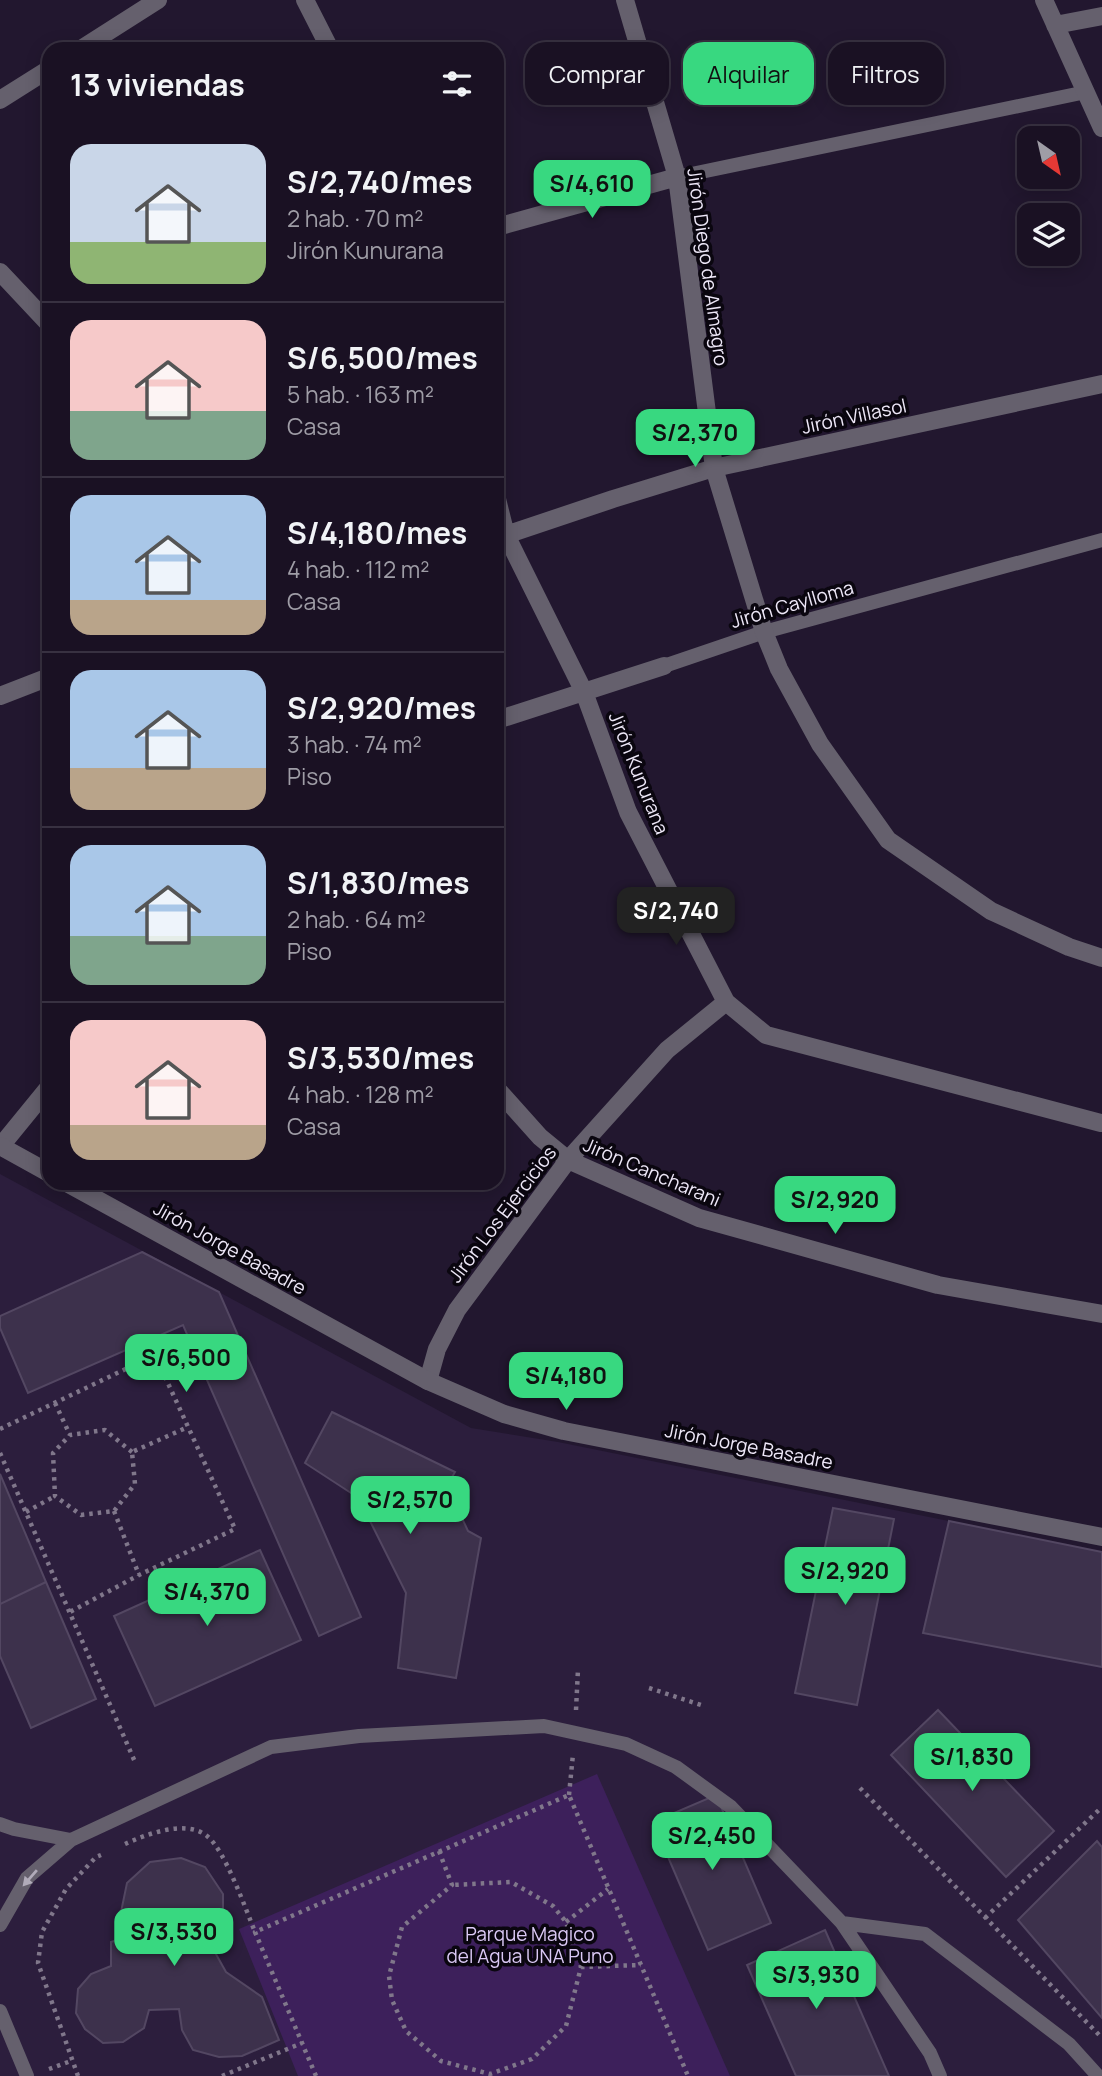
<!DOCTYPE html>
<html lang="es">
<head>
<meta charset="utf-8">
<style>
	body { margin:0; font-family:Manrope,sans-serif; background:#231a2b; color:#f1f3f6; height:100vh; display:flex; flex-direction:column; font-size:26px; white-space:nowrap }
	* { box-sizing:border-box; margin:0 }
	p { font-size:23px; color:#9f9da6 }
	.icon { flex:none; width:38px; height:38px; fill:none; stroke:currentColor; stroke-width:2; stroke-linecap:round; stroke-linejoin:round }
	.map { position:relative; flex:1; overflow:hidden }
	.details { position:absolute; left:42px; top:42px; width:462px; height:1148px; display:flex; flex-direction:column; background:#1a1123; border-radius:21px; box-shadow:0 4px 18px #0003,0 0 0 2px #383141 }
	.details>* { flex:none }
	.hud { position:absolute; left:525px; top:42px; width:471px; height:63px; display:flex; gap:14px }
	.needle { width:46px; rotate:146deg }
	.controls { position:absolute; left:1017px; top:126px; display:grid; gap:14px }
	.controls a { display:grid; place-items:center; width:63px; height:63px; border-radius:14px; background:#1a1123; box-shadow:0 4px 18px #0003,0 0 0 2px #383141; font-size:35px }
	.price { position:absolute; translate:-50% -60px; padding:0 16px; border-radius:14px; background:#38d880; color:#111; font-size:23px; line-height:46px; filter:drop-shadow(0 2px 4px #0008) }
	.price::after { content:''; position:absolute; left:50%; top:42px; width:21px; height:16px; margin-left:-10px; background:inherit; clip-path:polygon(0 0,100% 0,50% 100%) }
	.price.current { background:#222; color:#fff }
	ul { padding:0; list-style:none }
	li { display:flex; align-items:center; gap:21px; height:175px; padding:0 28px }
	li+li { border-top:2px solid #383141 }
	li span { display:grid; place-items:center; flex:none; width:196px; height:140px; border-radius:21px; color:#555 }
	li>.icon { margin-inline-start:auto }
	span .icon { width:84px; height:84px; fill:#fffc; stroke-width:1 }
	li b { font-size:30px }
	h2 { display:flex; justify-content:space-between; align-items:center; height:84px; padding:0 28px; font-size:30px }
	.pill { padding:0 24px; border-radius:21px; background:#1a1123; box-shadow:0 4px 18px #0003,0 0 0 2px #383141; font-size:24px; line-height:63px }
	.pill.current { background:#38d880; color:#111 }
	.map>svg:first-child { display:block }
	.built { fill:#2c1e3d }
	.green { fill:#3d205b }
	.building { fill:#3d314c; stroke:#534762; stroke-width:2 }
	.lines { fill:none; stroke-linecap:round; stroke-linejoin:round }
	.path { stroke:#80778b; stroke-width:4.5; stroke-dasharray:3.5 5; stroke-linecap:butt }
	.service { stroke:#65606d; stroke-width:14 }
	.minor { stroke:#65606d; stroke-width:18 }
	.tertiary { stroke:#65606d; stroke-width:18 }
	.oneway { fill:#b0abb9 }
	.labels { text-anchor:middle; stroke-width:7; stroke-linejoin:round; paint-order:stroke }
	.street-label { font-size:19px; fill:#eee8f8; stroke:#0a060f }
	.park-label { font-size:19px; fill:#dbc9f5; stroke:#0a060f }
</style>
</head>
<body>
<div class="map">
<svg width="1102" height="2076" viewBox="0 0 1102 2076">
	<rect width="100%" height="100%" fill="#22172f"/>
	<path class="built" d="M0,1174L471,1428L558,1442L1102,1552V2076H0Z"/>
	<path class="green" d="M597,1774L730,2076H298L239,1929Z"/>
	<path class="building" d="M142,1252L219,1292L361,1617L319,1636L183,1325L28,1393L0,1328V1316Z
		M332,1412L455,1472L447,1486L468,1531L481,1538L456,1678L398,1668L406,1593L367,1515L371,1506L305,1463Z
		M0,1474L46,1582L0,1604Z
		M833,1508L894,1519L857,1705L795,1693Z
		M949,1521L1102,1552V1667L923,1633Z
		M260,1550L301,1640L155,1706L114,1616Z
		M46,1582L96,1699L31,1728L0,1656V1604Z
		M938,1710L1054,1831L1006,1877L891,1755Z
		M716,1795L771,1923L708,1950L653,1822Z
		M1097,1841L1102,1847V2018L1018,1920Z
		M181,1858L205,1867L223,1894V1918L207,1938L226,1972L262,1997L279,2040L242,2056L219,2057L193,2050L182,2030L179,2009L149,2010L144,2028L123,2042L103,2043L85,2029L76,2013L78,1989L91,1974L111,1966V1942L126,1937L121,1912L127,1883L150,1862Z
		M825,1930L889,2076H796L747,1965Z"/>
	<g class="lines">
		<path class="path" d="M55,1403L70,1435
			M0,1429L155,1355L235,1529L139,1575L70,1612
			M132,1452L105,1430L70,1435L53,1453L55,1496L81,1515L114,1511L135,1484L132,1452L188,1427
			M0,1453L135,1762
			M114,1511L139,1575
			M26,1512L55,1496
			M649,1688L704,1706
			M576,1710L578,1669
			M860,1788L1102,2038
			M569,1795L573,1754
			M125,1844C147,1834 186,1819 207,1836C225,1850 246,1910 255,1932
			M439,1851L452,1885L402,1927L389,1976L392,2000L406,2031L441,2061L490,2074L532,2059L566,2026L581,1967L566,1922L553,1906L511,1882L452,1885
			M985,1918L1102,1807
			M566,1922L608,1889
			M581,1967L641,1965
			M49,2069L71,2061
			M78,2076L38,1963L42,1932L66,1889L96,1857L101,1855
			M222,2076L302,2043
			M316,2076L255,1932L569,1795L688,2076"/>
		<path class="service" d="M677,177L1086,92
			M664,666L764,632L1102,540
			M0,1824L14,1829L71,1840
			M842,1923L925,1934L1069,2044L1098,2076
			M0,1925L27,1878L71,1840L271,1747L359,1736L544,1726L626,1744L676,1767L731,1807L842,1923L930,2053L940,2076
			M0,2011L27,2076"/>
		<path class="minor" d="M305,0L330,49
			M625,0L677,177L714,468L764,632L779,669L820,744L888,840L991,911L1069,947L1102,958
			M1044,0L1102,128
			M1055,25L1102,16
			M81,49L158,0
			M0,100L49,69
			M497,227L677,177
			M0,272L49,324
			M497,499L506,535L584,692L628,812L726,1002L766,1035L1101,1123
			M497,538L613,499L714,468L1102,384
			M0,696L49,677
			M497,720L664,666
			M497,1089L540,1137L568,1160L699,1218L938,1285L1102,1314
			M0,1147L49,1087
			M428,1381L437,1349L457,1310L568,1160L667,1050L726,1002"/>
		<path class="tertiary" d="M0,1146L49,1173
			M67,1183L428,1381L504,1414L564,1431L1102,1537"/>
	</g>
	<defs><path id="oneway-solid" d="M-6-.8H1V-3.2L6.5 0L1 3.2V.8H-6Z" transform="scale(1.75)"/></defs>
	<use class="oneway" href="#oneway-solid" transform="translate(30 1878) rotate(131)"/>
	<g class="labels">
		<g class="street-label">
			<text transform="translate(708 267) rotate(82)" y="7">Jirón Diego de Almagro</text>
			<text transform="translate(854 416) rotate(-12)" y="7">Jirón Villasol</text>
			<text transform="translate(792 604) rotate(-16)" y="7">Jirón Caylloma</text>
			<text transform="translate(639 773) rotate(68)" y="7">Jirón Kunurana</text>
			<text transform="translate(652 1172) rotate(23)" y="7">Jirón Cancharani</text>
			<text transform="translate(502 1214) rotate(-53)" y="7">Jirón Los Ejercicios</text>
			<text transform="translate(230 1248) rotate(29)" y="7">Jirón Jorge Basadre</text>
			<text transform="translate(749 1446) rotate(11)" y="7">Jirón Jorge Basadre</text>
		</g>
		<g class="park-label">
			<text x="530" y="1941">Parque Magico<tspan x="530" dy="22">del Agua UNA Puno</tspan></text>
		</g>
	</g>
</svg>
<div class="controls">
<a><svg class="needle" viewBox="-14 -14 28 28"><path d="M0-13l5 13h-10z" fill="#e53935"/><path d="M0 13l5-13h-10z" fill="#9f9da6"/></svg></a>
<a><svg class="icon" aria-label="layers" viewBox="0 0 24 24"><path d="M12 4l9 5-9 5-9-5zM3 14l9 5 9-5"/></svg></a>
</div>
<b class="price" style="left:592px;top:220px">S/4,610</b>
<b class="price" style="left:695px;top:469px">S/2,370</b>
<b class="price current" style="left:676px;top:947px">S/2,740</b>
<b class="price" style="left:835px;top:1236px">S/2,920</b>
<b class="price" style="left:186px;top:1394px">S/6,500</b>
<b class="price" style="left:566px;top:1412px">S/4,180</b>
<b class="price" style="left:410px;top:1536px">S/2,570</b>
<b class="price" style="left:845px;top:1607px">S/2,920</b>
<b class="price" style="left:207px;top:1628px">S/4,370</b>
<b class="price" style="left:972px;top:1793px">S/1,830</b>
<b class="price" style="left:712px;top:1872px">S/2,450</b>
<b class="price" style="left:174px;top:1968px">S/3,530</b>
<b class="price" style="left:816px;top:2011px">S/3,930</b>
<div class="hud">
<a class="pill">Comprar</a>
<a class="pill current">Alquilar</a>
<a class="pill">Filtros</a>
</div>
<section class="details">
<h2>13 viviendas<svg class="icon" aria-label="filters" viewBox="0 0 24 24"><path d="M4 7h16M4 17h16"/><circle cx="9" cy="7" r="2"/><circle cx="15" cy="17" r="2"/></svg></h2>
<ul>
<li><span style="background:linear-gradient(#c9d6e8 70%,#8fb573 0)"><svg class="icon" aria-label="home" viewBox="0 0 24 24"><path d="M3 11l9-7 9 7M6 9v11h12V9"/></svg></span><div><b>S/2,740/mes</b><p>2 hab. · 70 m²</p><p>Jirón Kunurana</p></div></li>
<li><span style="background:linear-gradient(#f6c9c9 65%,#7fa58c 0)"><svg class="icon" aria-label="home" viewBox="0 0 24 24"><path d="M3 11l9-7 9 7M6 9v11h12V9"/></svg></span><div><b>S/6,500/mes</b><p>5 hab. · 163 m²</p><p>Casa</p></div></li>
<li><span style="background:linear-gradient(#a9c7e8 75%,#b9a48a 0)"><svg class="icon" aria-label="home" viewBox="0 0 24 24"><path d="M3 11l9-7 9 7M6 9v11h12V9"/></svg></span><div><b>S/4,180/mes</b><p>4 hab. · 112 m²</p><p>Casa</p></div></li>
<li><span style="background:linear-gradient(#a9c7e8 70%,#b9a48a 0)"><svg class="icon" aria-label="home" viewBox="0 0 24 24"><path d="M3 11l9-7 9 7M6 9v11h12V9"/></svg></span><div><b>S/2,920/mes</b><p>3 hab. · 74 m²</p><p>Piso</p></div></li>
<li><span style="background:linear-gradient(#a9c7e8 65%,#7fa58c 0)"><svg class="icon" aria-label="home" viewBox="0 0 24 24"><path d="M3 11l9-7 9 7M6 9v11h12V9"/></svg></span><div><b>S/1,830/mes</b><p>2 hab. · 64 m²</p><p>Piso</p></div></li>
<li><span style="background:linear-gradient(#f6c9c9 75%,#b9a48a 0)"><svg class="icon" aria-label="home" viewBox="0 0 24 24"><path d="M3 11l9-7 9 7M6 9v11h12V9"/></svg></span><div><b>S/3,530/mes</b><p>4 hab. · 128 m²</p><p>Casa</p></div></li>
</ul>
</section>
</div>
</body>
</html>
